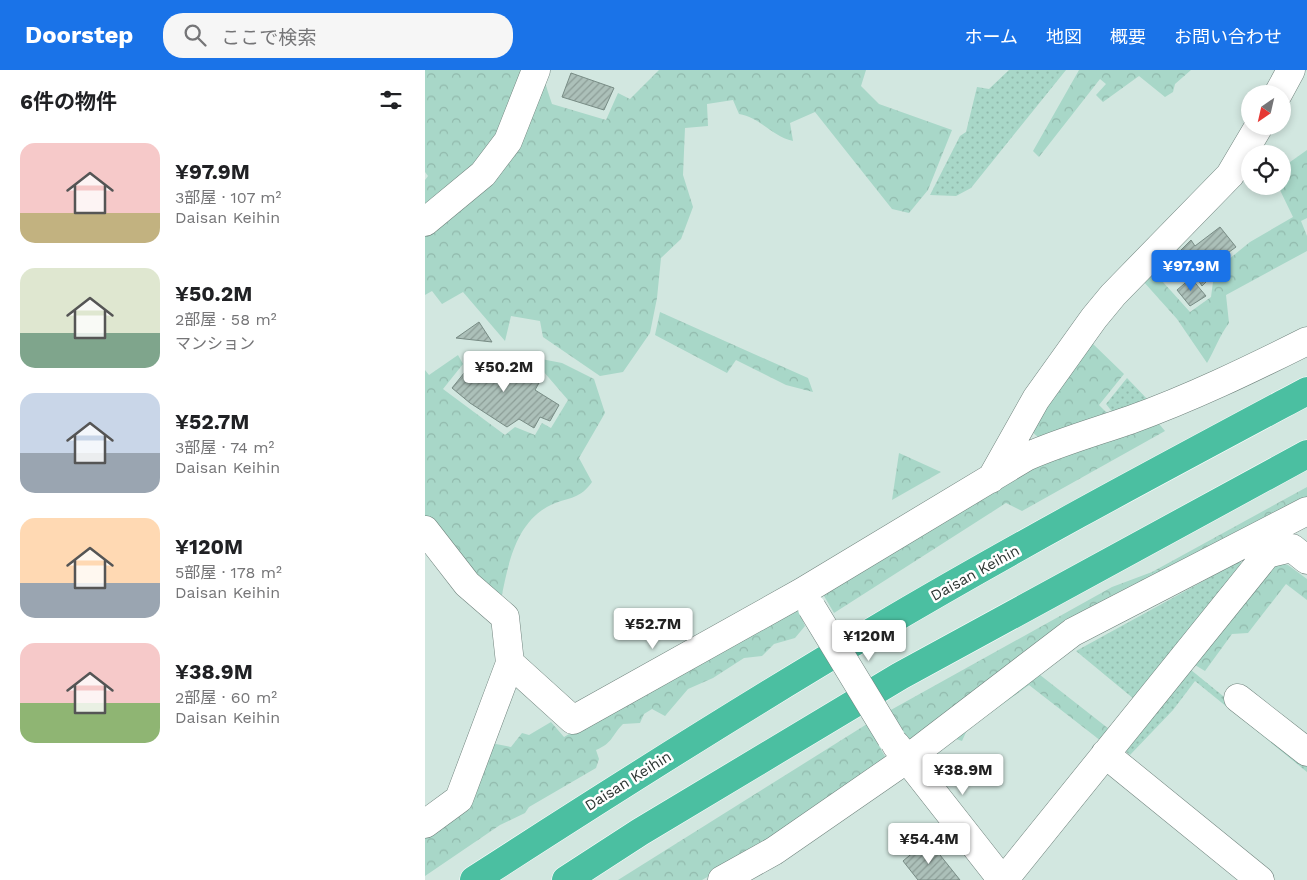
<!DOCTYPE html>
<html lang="ja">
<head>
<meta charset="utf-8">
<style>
	body { margin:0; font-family:"Work Sans","Noto Sans JP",sans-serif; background:#f6f6f6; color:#202124; height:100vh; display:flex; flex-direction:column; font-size:19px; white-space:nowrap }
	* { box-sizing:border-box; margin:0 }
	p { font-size:16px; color:#757577 }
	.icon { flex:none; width:28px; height:28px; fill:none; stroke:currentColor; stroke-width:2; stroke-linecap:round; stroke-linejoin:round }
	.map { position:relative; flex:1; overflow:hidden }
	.sheet { display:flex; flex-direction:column; background:#fff; width:425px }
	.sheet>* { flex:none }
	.needle { width:32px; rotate:214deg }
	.controls { position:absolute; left:816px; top:15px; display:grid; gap:10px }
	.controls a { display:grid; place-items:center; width:50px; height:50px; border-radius:50%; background:#fff; box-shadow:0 2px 8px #0003; font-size:25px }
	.price { position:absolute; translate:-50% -42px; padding:0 11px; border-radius:5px; background:#fff; color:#222; font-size:16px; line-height:32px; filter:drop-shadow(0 1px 2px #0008) }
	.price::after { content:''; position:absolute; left:50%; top:30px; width:15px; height:11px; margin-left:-8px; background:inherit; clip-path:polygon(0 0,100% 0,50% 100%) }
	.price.active { background:#1a73e8; color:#fff }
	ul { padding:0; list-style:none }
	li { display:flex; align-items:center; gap:15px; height:125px; padding:0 20px }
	li span { display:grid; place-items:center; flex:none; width:140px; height:100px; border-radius:15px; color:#555 }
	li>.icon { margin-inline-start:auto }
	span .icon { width:60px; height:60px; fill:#fffc; stroke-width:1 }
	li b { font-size:21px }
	h2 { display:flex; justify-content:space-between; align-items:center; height:60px; padding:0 20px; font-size:21px }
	header { display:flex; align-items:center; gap:30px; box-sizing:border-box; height:70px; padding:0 25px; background:#1a73e8; color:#fff }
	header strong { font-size:24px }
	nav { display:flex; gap:28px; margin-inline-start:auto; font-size:18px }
	.search { width:350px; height:45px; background:#f6f6f6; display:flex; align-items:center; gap:12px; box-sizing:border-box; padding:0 18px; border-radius:20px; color:#757577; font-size:19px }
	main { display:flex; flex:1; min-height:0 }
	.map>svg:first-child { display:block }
	.grass { fill:url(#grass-dots) }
	.forest { fill:url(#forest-crowns) }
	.building { fill:url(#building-hatch); stroke:#788c85 }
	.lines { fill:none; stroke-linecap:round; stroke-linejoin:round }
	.minor-casing { stroke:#70837d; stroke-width:29 }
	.highway-casing { stroke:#fff; stroke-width:29 }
	.minor { stroke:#fff; stroke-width:28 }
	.highway { stroke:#4bbfa1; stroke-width:28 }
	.minor-bridge-casing { stroke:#70837d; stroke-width:29; stroke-linecap:butt }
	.minor-bridge { stroke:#fff; stroke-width:28 }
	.labels { text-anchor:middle; stroke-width:5; stroke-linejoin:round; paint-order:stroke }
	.street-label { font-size:15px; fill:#2e3633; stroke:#fff }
</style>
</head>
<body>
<header>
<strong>Doorstep</strong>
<div class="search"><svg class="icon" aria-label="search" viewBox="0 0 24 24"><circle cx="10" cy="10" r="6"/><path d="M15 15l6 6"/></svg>ここで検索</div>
<nav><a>ホーム</a><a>地図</a><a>概要</a><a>お問い合わせ</a></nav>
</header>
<main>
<section class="sheet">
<h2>6件の物件<svg class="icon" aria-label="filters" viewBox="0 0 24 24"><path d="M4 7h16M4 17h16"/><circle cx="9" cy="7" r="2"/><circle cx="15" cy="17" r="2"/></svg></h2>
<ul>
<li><span style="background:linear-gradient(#f6c9c9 70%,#c2b280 0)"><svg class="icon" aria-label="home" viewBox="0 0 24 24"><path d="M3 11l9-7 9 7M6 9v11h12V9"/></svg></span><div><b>¥97.9M</b><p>3部屋 · 107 m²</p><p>Daisan Keihin</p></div></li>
<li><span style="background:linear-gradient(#dfe7d0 65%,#7fa58c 0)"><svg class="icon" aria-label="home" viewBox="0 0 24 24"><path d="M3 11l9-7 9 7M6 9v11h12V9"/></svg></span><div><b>¥50.2M</b><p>2部屋 · 58 m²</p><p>マンション</p></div></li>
<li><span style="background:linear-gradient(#c9d6e8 60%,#9aa5b1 0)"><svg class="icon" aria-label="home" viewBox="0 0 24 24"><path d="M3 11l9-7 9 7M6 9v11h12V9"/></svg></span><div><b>¥52.7M</b><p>3部屋 · 74 m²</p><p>Daisan Keihin</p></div></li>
<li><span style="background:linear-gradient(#ffd9b3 65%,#9aa5b1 0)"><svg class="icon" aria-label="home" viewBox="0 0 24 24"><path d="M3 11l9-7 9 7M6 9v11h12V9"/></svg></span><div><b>¥120M</b><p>5部屋 · 178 m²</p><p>Daisan Keihin</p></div></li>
<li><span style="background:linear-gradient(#f6c9c9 60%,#8fb573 0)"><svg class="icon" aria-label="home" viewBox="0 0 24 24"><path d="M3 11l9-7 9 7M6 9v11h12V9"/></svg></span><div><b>¥38.9M</b><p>2部屋 · 60 m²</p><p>Daisan Keihin</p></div></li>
</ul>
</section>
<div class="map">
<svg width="882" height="810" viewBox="0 0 882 810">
	<defs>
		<pattern id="grass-dots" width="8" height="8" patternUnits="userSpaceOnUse" patternTransform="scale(1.25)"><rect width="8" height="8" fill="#a8d7c8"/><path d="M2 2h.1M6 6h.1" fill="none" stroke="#91b9ac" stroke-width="1.8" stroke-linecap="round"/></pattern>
		<pattern id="forest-crowns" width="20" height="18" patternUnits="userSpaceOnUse" patternTransform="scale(1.25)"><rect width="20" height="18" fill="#a8d7c8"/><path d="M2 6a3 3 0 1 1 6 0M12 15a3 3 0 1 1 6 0" fill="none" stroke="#91b9ac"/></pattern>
		<pattern id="building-hatch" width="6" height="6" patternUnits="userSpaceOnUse" patternTransform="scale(1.25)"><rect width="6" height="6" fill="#acc0b9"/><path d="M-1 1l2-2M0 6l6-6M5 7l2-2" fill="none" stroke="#8c9d97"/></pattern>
	</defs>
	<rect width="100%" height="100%" fill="#d2e7e0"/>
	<path class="grass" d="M584,0H641L546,118L531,126L505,125L535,66L541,62L552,17L564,19Z
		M702,308L725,332L689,344L681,334Z
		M815,491L818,497L709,629L651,581Z
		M766,600L882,694V702L770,611L748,640L705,685L699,680Z"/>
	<path class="forest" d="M0,0H120L118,7L127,34L181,50L193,23L205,29L234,0H441L436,16L454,34L527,60L503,120L484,143L467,139L390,42L365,53L368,71C347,66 336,48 314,44L308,30L282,34L283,56L260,58L258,105L268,137L256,169L236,188L232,228L225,263L198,302L175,306L118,267L115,251L86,246L80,271L38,222L17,234L7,221L0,225V110L3,106L0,102Z
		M654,0H766L750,14L748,22L740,27L714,6L678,32L671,25L681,14L675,9L614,87L608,81Z
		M882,80V148L876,151L882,166V181L801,225L804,253C794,266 790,280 782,293L752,249L718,211L728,201L765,242L786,227L788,212L796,202L793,198L825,172L868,147L853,116H858V97Z
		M235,242L383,308L388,322L361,315L311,290L302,303L230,265Z
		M667,273L699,304L674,335L685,346L616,370L602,357Z
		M33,285L38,294L18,319L80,365L90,357L110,365L117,353L126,358L143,330L106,287L137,293L169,309L180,343L154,388L167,412C155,429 145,427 128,434C91,450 83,494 76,530L0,469V300L4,305Z
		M730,349L740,361L597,441L581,433L409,543L395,519L569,419L651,375Z
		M474,383L516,402L467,430Z
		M882,417V428L484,675L464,641L687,517L727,502Z
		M850,492L863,495L882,509V530L861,514L823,563L807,564L780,601L770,595Z
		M372,536L380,556L370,568L349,574L337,586L319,588L288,608L263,619L240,646L227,639L219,644L215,653L198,654C186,666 188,673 171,680L174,689L171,698L104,737L100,743L75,755L0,806V761L61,672L86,677L97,663L104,665L126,652L139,667L359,538Z
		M610,601L684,659L676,671L604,615L542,660L537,671L522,666Z
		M442,654L462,690L356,765L277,810H193Z"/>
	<path class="building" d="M146,3L189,18L179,40L137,27Z
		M795,157L811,177L785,196L790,203L777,216L755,181L766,170L770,176Z
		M766,208L781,226L765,236L752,220Z
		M54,252L67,272L31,268Z
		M56,282L114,313L110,320L134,335L125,351L115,347L109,358L94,349L82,357L45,333L27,318Z
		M503,770L535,810H493L478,791Z"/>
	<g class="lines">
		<defs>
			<path id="minor" d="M853,24L866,0
				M0,152L58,104L83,71L111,0
				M566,409L611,329L669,248L688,225L805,105L834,56
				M0,460L42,514L80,547L85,593L34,729L0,754
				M85,593L148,650L377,522L601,387C635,372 670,362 705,350C766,328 824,300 882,271
				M813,628L882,682
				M471,675L577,810
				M680,684L835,810
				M297,810L349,781L482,689L648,562L882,441
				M579,810L842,484L867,478L882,490"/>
			<path id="highway" d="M49,810C182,724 316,639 453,558C593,475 738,398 882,321
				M141,810L215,762L475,606L882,384"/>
		</defs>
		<use href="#minor" class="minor-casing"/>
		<use href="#highway" class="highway-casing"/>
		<use href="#minor" class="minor"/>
		<use href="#highway" class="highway"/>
		<defs>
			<path id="minor-bridge" d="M387,538L466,668"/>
		</defs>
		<use href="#minor-bridge" class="minor-bridge-casing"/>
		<use href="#minor-bridge" class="minor-bridge"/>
	</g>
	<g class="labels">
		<g class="street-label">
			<text transform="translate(550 503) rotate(-29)" y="5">Daisan Keihin</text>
			<text transform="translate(203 711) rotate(-32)" y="5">Daisan Keihin</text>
		</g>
	</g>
</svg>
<div class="controls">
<a><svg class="needle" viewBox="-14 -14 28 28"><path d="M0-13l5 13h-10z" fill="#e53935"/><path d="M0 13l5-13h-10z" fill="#757577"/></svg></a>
<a><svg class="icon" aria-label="locate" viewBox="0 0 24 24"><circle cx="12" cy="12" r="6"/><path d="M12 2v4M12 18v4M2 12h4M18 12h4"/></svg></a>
</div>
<b class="price active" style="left:766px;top:222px">¥97.9M</b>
<b class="price" style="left:79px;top:323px">¥50.2M</b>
<b class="price" style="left:228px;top:580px">¥52.7M</b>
<b class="price" style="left:444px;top:592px">¥120M</b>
<b class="price" style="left:538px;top:726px">¥38.9M</b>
<b class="price" style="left:504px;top:795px">¥54.4M</b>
</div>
</main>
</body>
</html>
